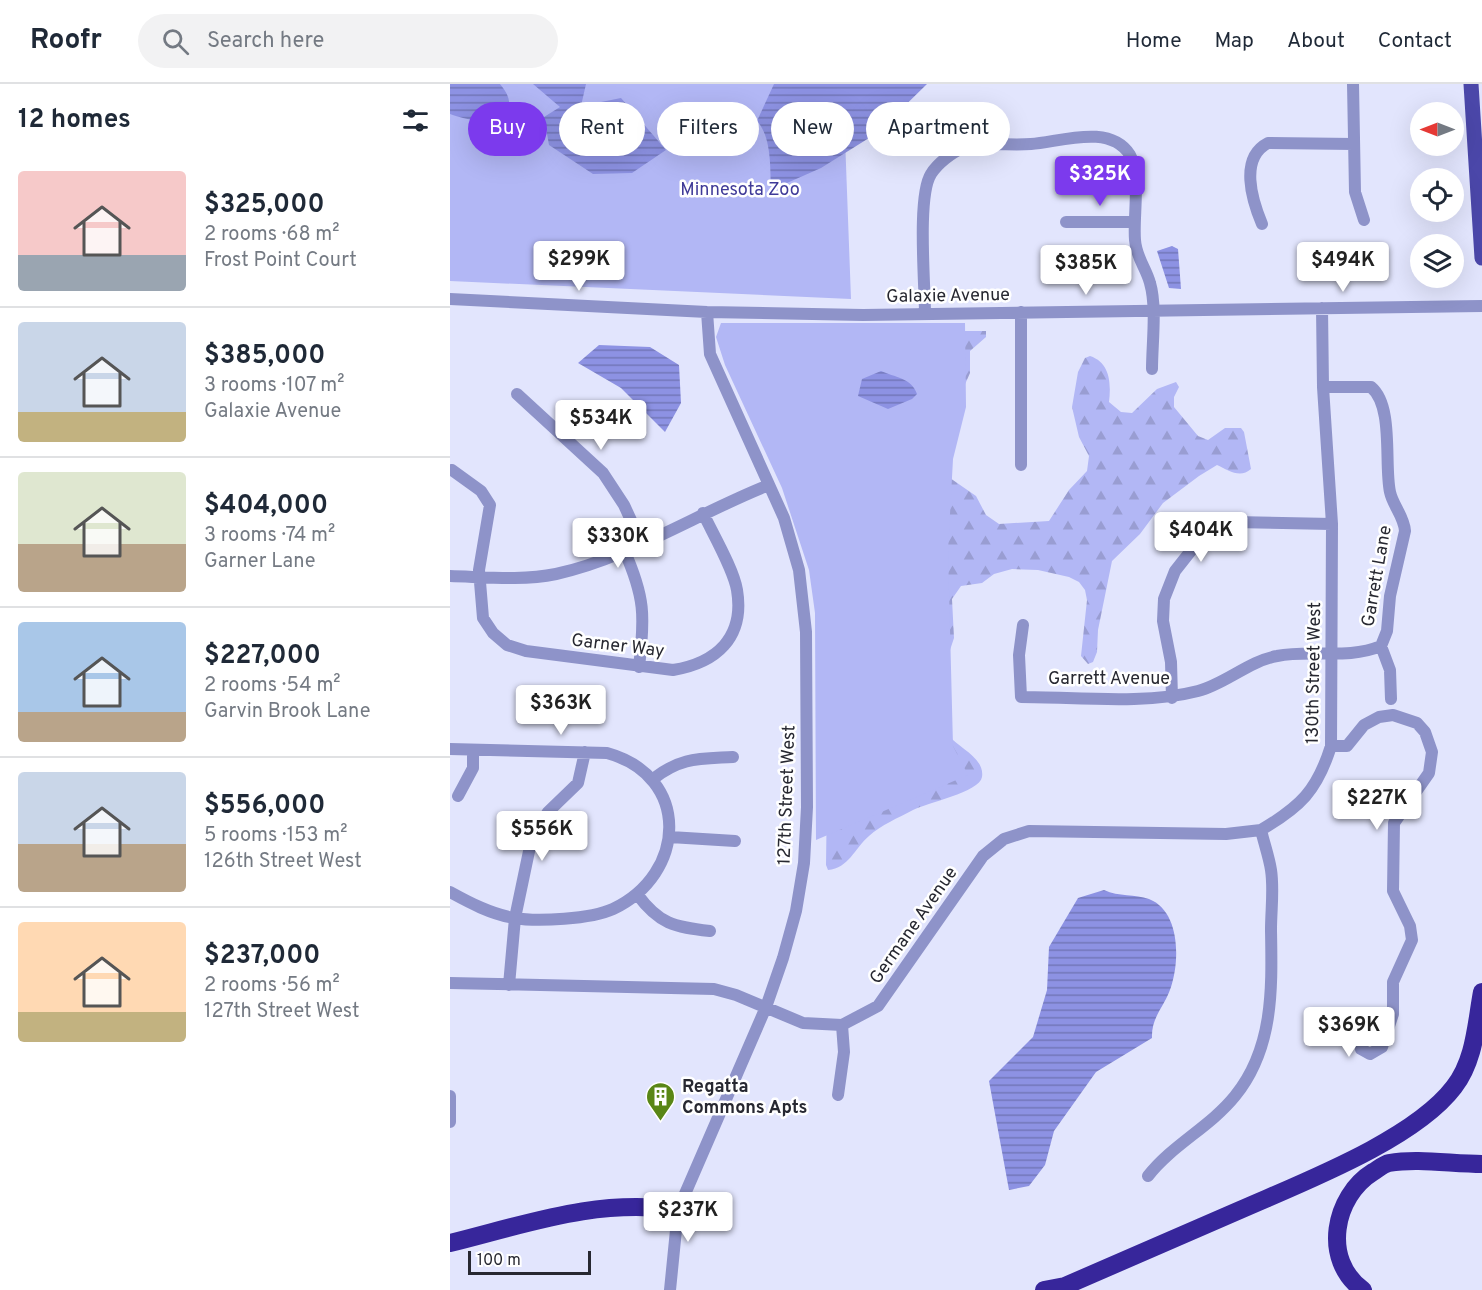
<!DOCTYPE html>
<html lang="en">
<head>
<meta charset="utf-8">
<style>
	body { margin:0; font-family:Overpass,sans-serif; background:#f2f2f3; color:#1f2937; height:100vh; display:flex; flex-direction:column; font-size:22px; white-space:nowrap }
	* { box-sizing:border-box; margin:0 }
	p { font-size:20px; color:#747a83 }
	.icon { flex:none; width:33px; height:33px; fill:none; stroke:currentColor; stroke-width:2; stroke-linecap:round; stroke-linejoin:round }
	.map { position:relative; flex:1; overflow:hidden }
	.side { display:flex; flex-direction:column; background:#fff; width:450px }
	.side>* { flex:none }
	.banner { position:absolute; left:18px; top:18px; width:570px; height:54px; display:flex; gap:12px }
	.needle { width:39px; rotate:270deg }
	.fabs { position:absolute; left:960px; top:18px; display:grid; gap:12px }
	.fabs a { display:grid; place-items:center; width:54px; height:54px; border-radius:50%; background:#fff; box-shadow:0 6px 24px #0002; font-size:30px }
	.scale { position:absolute; left:18px; bottom:15px; width:123px; box-sizing:border-box; padding-left:6px; border:3px solid #272831; border-top:0; font-size:16px; line-height:21px; white-space:nowrap; color:#272831; -webkit-text-stroke:4px #fff; paint-order:stroke }
	.price { position:absolute; translate:-50% -51px; padding:0 14px; border-radius:6px; background:#fff; color:#222; font-size:20px; line-height:39px; filter:drop-shadow(0 2px 3px #0008) }
	.price::after { content:''; position:absolute; left:50%; top:36px; width:18px; height:14px; margin-left:-9px; background:inherit; clip-path:polygon(0 0,100% 0,50% 100%) }
	.price.selected { background:#7c3aed; color:#fff }
	ul { padding:0; list-style:none }
	li { display:flex; align-items:center; gap:18px; height:150px; padding:0 18px }
	li+li { border-top:2px solid #e0e1e3 }
	li span { display:grid; place-items:center; flex:none; width:168px; height:120px; border-radius:6px; color:#555 }
	li>.icon { margin-inline-start:auto }
	span .icon { width:72px; height:72px; fill:#fffc; stroke-width:1 }
	li b { font-size:26px }
	h2 { display:flex; justify-content:space-between; align-items:center; height:72px; padding:0 18px; font-size:26px }
	.pill { padding:0 21px; border-radius:27px; background:#fff; box-shadow:0 6px 24px #0002; font-size:21px; line-height:54px }
	.pill.selected { background:#7c3aed; color:#fff }
	header { display:flex; align-items:center; gap:36px; box-sizing:border-box; height:84px; padding:0 30px; background:#fff; border-bottom:2px solid #e0e1e3 }
	header strong { font-size:28px }
	nav { display:flex; gap:33px; margin-inline-start:auto; font-size:21px }
	.search { width:420px; height:54px; background:#f2f2f3; display:flex; align-items:center; gap:15px; box-sizing:border-box; padding:0 21px; border-radius:33px; color:#747a83; font-size:22px }
	main { display:flex; flex:1; min-height:0 }
	.map>svg:first-child { display:block }
	.forest { fill:url(#forest-firs) }
	.green { fill:#b2b7f5 }
	.water { fill:url(#water-rules) }
	.lines { fill:none; stroke-linecap:round; stroke-linejoin:round }
	.minor { stroke:#8e93c9; stroke-width:12 }
	.major { stroke:#4b47a9; stroke-width:15 }
	.highway { stroke:#37269b; stroke-width:18 }
	.labels { text-anchor:middle; stroke-width:5; stroke-linejoin:round; paint-order:stroke }
	.park-label { font-size:18px; fill:#3f3a98; stroke:#fff }
	.street-label { font-size:18px; fill:#272831; stroke:#fff }
	.poi-label { font-size:18px; font-weight:bold; fill:#272831; stroke:#fff; text-anchor:start }
</style>
</head>
<body>
<header>
<strong>Roofr</strong>
<div class="search"><svg class="icon" aria-label="search" viewBox="0 0 24 24"><circle cx="10" cy="10" r="6"/><path d="M15 15l6 6"/></svg>Search here</div>
<nav><a>Home</a><a>Map</a><a>About</a><a>Contact</a></nav>
</header>
<main>
<section class="side">
<h2>12 homes<svg class="icon" aria-label="filters" viewBox="0 0 24 24"><path d="M4 7h16M4 17h16"/><circle cx="9" cy="7" r="2"/><circle cx="15" cy="17" r="2"/></svg></h2>
<ul>
<li><span style="background:linear-gradient(#f6c9c9 70%,#9aa5b1 0)"><svg class="icon" aria-label="home" viewBox="0 0 24 24"><path d="M3 11l9-7 9 7M6 9v11h12V9"/></svg></span><div><b>$325,000</b><p>2 rooms · 68 m²</p><p>Frost Point Court</p></div></li>
<li><span style="background:linear-gradient(#c9d6e8 75%,#c2b280 0)"><svg class="icon" aria-label="home" viewBox="0 0 24 24"><path d="M3 11l9-7 9 7M6 9v11h12V9"/></svg></span><div><b>$385,000</b><p>3 rooms · 107 m²</p><p>Galaxie Avenue</p></div></li>
<li><span style="background:linear-gradient(#dfe7d0 60%,#b9a48a 0)"><svg class="icon" aria-label="home" viewBox="0 0 24 24"><path d="M3 11l9-7 9 7M6 9v11h12V9"/></svg></span><div><b>$404,000</b><p>3 rooms · 74 m²</p><p>Garner Lane</p></div></li>
<li><span style="background:linear-gradient(#a9c7e8 75%,#b9a48a 0)"><svg class="icon" aria-label="home" viewBox="0 0 24 24"><path d="M3 11l9-7 9 7M6 9v11h12V9"/></svg></span><div><b>$227,000</b><p>2 rooms · 54 m²</p><p>Garvin Brook Lane</p></div></li>
<li><span style="background:linear-gradient(#c9d6e8 60%,#b9a48a 0)"><svg class="icon" aria-label="home" viewBox="0 0 24 24"><path d="M3 11l9-7 9 7M6 9v11h12V9"/></svg></span><div><b>$556,000</b><p>5 rooms · 153 m²</p><p>126th Street West</p></div></li>
<li><span style="background:linear-gradient(#ffd9b3 75%,#c2b280 0)"><svg class="icon" aria-label="home" viewBox="0 0 24 24"><path d="M3 11l9-7 9 7M6 9v11h12V9"/></svg></span><div><b>$237,000</b><p>2 rooms · 56 m²</p><p>127th Street West</p></div></li>
</ul>
</section>
<div class="map">
<svg width="1032" height="1206" viewBox="0 0 1032 1206">
	<defs>
		<pattern id="forest-firs" width="22" height="20" patternUnits="userSpaceOnUse" patternTransform="scale(1.5)"><rect width="22" height="20" fill="#b2b7f5"/><path d="M5 1l3.5 6h-7zM16 11l3.5 6h-7z" fill="#999dd2"/></pattern>
		<pattern id="water-rules" width="6" height="5" patternUnits="userSpaceOnUse" patternTransform="scale(1.5)"><rect width="6" height="5" fill="#8d92e3"/><path d="M0 2.5h6" fill="none" stroke="#7377b9"/></pattern>
	</defs>
	<rect width="100%" height="100%" fill="#e2e5fd"/>
	<path class="forest" d="M490,247H536V253L520,267V289L509,314L500,394L526,412L536,431L549,440L599,437L619,406L637,387L639,372L629,353L622,323L628,288L635,274L640,272C661,279 661,301 659,318L671,328L682,329L707,305L726,298L729,303L724,313V323L748,352L758,356L775,344H791L794,348L801,385C790,395 778,386 767,381L749,392L713,419L690,450L662,477L648,546L647,568L643,578L638,580L631,572L637,516L635,506L629,498L619,493L588,486L562,485L544,490L532,499L511,502L502,515L504,554L499,569V652C509,664 535,674 532,693C530,708 476,719 463,726C448,734 431,741 419,752C404,765 399,784 378,786L376,781L378,637L373,526Z"/>
	<path class="green" d="M0,0H393L401,215L0,197Z
		M271,239H515L516,323L503,375L498,467L503,662L518,691L366,756L365,529L359,486L332,404L275,281L266,253Z"/>
	<path class="water" d="M0,0H50C60,12 62,20 55,34C38,40 17,36 0,30Z
		M83,0H136L131,22L171,14L216,66L182,89L143,90L99,61L94,33L110,23Z
		M324,0H477L427,49L371,84L321,106C320,84 322,54 307,37Z
		M722,162L728,165L731,205L719,204L707,167Z
		M149,261L200,263L229,281L231,319L215,348L171,304L128,279Z
		M431,287C444,293 462,294 467,310L462,315L438,325L408,312L412,295Z
		M654,806C669,813 685,810 699,815C730,827 730,876 721,903C715,922 701,933 702,954L646,988L604,1047L595,1081L579,1102L559,1106L539,997L583,953L597,906L599,863L628,814Z"/>
	<g class="lines">
		<path class="minor" d="M903,0L905,108L914,136
			M616,138H684
			M812,140C802,116 789,74 818,59L904,60
			M0,215L257,228L413,231L1032,222
			M571,228V381
			M475,230C475,200 467,112 481,90C487,80 502,68 513,64C535,57 558,62 581,60C610,58 660,39 680,71C691,90 683,133 685,156C686,173 696,184 700,199C707,223 702,260 702,285
			M873,303H921C944,322 934,380 940,408C943,422 954,432 955,447L940,512L937,547L931,562
			M67,310L153,389L174,421L191,458
			M2,386L31,407L40,421L29,486L33,534L43,549L57,561L76,567L223,586C266,579 295,554 287,506C284,486 263,450 253,429
			M174,466C195,513 195,532 189,583
			M0,492C35,493 72,497 106,490C177,475 250,428 319,401
			M573,541L569,571L571,613C627,613 694,621 748,607C775,600 799,577 827,572C861,565 897,576 931,562
			M931,562L940,586L941,615
			M722,614L721,578L713,537L714,515L725,487L751,454L767,442L783,438L882,440
			M881,662H897L914,641L929,633L943,631L967,639L975,648L982,668L979,689L944,739L943,807L960,842L962,856L943,898V930L932,963L920,970L911,965L912,950L925,945H938
			M0,665L157,669C241,692 237,790 163,825C141,835 88,838 64,834C41,830 20,819 0,808
			M203,695C231,673 249,675 283,673
			M8,712L23,684V666
			M220,753L285,757
			M187,810C209,840 224,843 260,847
			M0,899L264,905L286,911L353,939L392,941L428,922L533,772L554,755L579,747L776,750L811,746
			M59,901L65,834L82,753L98,728L128,699L135,668
			M388,1011L394,968L392,941
			M0,1012V1038
			M698,1092C722,1061 760,1043 785,1012C824,964 822,904 821,846C821,826 824,805 821,786C819,773 814,759 811,746C850,723 867,707 881,662L882,440L873,303L872,224
			M220,1206L228,1126L316,923L333,874L346,827L354,779L357,723L356,548L349,486L334,434L260,270L257,228"/>
		<path class="major" d="M1021,0L1032,174"/>
		<path class="highway" d="M0,1159C77,1140 147,1114 228,1126
			M594,1206L615,1202C673,1177 731,1152 790,1126C851,1099 964,1056 1004,1003C1025,976 1026,940 1032,908
			M913,1206C871,1176 884,1112 923,1088C928,1085 934,1080 939,1079C968,1074 1002,1080 1032,1080"/>
	</g>
	<defs>
		<symbol id="building-pin" viewBox="-11 -11 22 30"><path d="M0 17L-7.5 6A9.5 9.5 0 1 1 7.5 6Z" fill="#598616" stroke="#fff"/><path d="M-4-6H4V6H1V3H-1V6H-4ZM-2.5-4.3h1.7v1.8h-1.7ZM.8-4.3h1.7v1.8H.8ZM-2.5-1h1.7V.8h-1.7ZM.8-1h1.7V.8H.8Z" fill="#fff"/></symbol>
	</defs>
	<g fill-rule="evenodd">
		<use href="#building-pin" x="194" y="996" width="33" height="45"/>
	</g>
	<g class="labels">
		<g class="park-label">
			<text x="290" y="111">Minnesota Zoo</text>
		</g>
		<g class="street-label">
			<text transform="translate(498 211) rotate(-1)" y="6">Galaxie Avenue</text>
			<text transform="translate(926 492) rotate(-80)" y="6">Garrett Lane</text>
			<text transform="translate(168 561) rotate(7)" y="6">Garner Way</text>
			<text transform="translate(863 589) rotate(-89)" y="6">130th Street West</text>
			<text x="659" y="600">Garrett Avenue</text>
			<text transform="translate(336 711) rotate(-88)" y="6">127th Street West</text>
			<text transform="translate(463 841) rotate(-55)" y="6">Germane Avenue</text>
		</g>
		<g class="poi-label">
			<text x="232" y="1008">Regatta<tspan x="232" dy="21">Commons Apts</tspan></text>
		</g>
	</g>
</svg>
<div class="fabs">
<a><svg class="needle" viewBox="-14 -14 28 28"><path d="M0-13l5 13h-10z" fill="#e53935"/><path d="M0 13l5-13h-10z" fill="#747a83"/></svg></a>
<a><svg class="icon" aria-label="locate" viewBox="0 0 24 24"><circle cx="12" cy="12" r="6"/><path d="M12 2v4M12 18v4M2 12h4M18 12h4"/></svg></a>
<a><svg class="icon" aria-label="layers" viewBox="0 0 24 24"><path d="M12 4l9 5-9 5-9-5zM3 14l9 5 9-5"/></svg></a>
</div>
<div class="scale">100 m</div>
<b class="price selected" style="left:650px;top:123px">$325K</b>
<b class="price" style="left:129px;top:208px">$299K</b>
<b class="price" style="left:893px;top:209px">$494K</b>
<b class="price" style="left:636px;top:212px">$385K</b>
<b class="price" style="left:151px;top:367px">$534K</b>
<b class="price" style="left:751px;top:479px">$404K</b>
<b class="price" style="left:168px;top:485px">$330K</b>
<b class="price" style="left:111px;top:652px">$363K</b>
<b class="price" style="left:927px;top:747px">$227K</b>
<b class="price" style="left:92px;top:778px">$556K</b>
<b class="price" style="left:899px;top:974px">$369K</b>
<b class="price" style="left:238px;top:1159px">$237K</b>
<div class="banner">
<a class="pill selected">Buy</a>
<a class="pill">Rent</a>
<a class="pill">Filters</a>
<a class="pill">New</a>
<a class="pill">Apartment</a>
</div>
</div>
</main>
</body>
</html>
